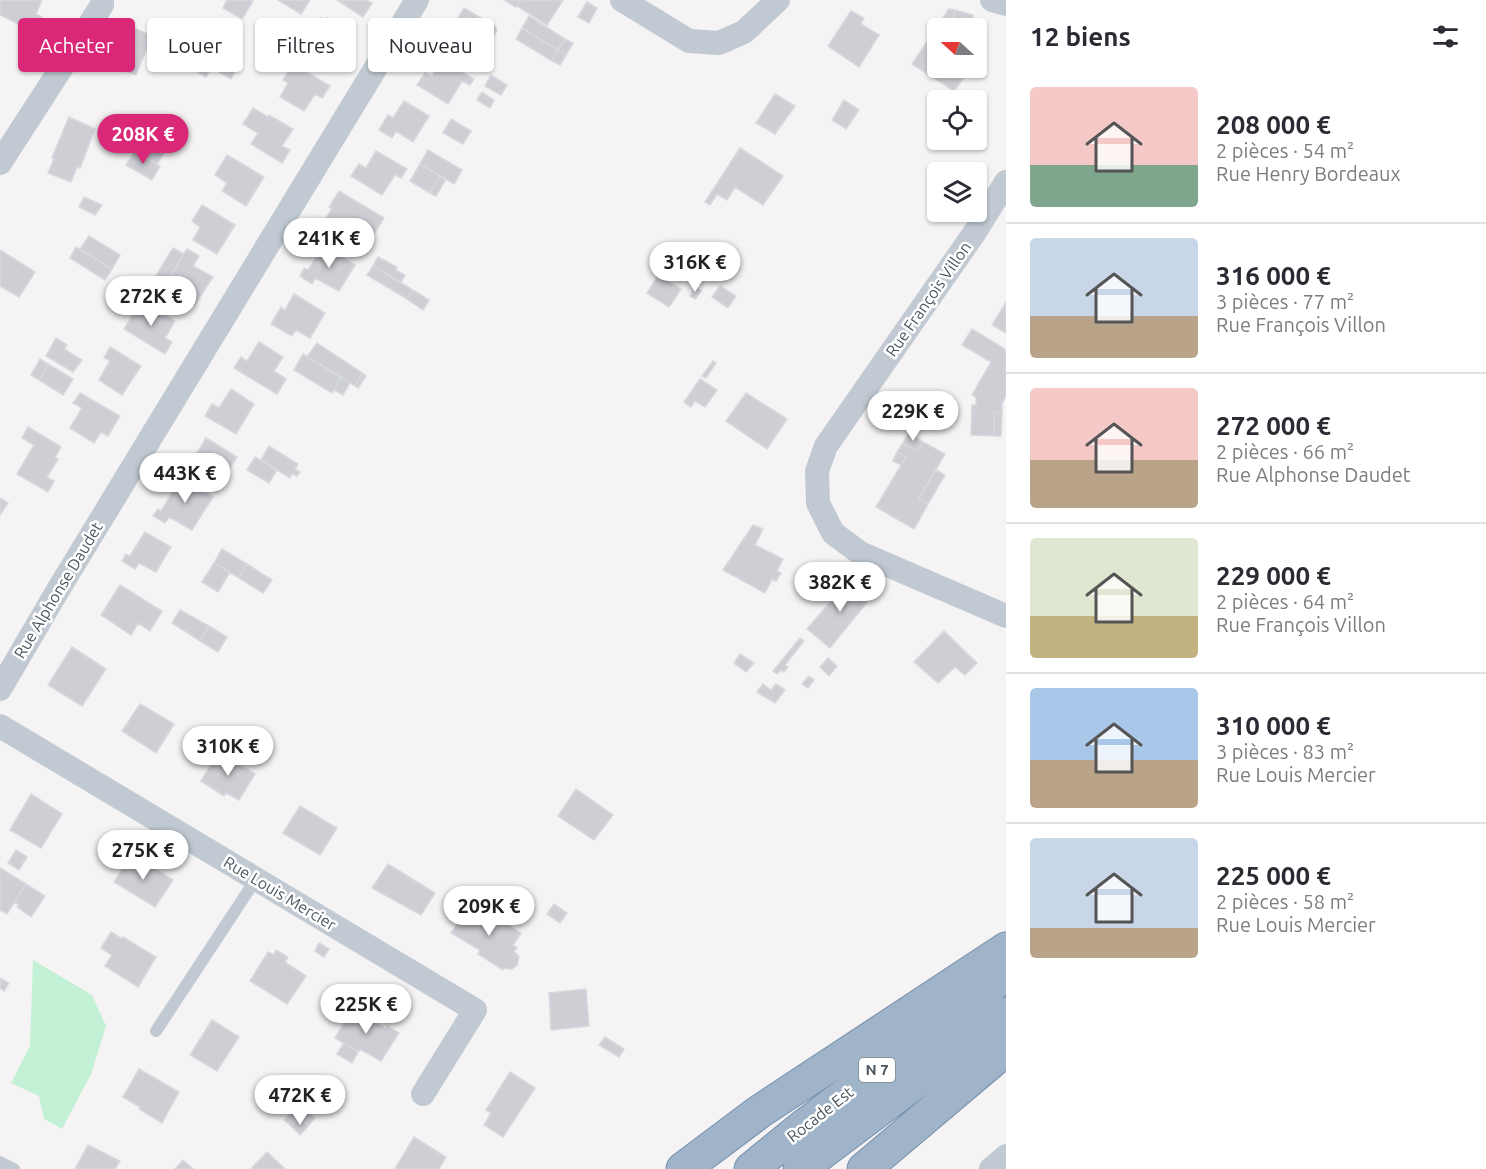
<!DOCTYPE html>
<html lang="fr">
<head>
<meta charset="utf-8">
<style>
	body { margin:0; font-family:Ubuntu,sans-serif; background:#f7f7f7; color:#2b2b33; height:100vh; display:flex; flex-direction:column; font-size:22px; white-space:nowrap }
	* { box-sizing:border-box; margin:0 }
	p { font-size:20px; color:#7c7c81 }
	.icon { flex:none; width:33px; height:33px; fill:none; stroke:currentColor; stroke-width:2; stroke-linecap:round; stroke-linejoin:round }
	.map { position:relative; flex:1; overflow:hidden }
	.details { display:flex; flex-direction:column; background:#fff; width:480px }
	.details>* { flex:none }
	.hud { position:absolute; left:18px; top:18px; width:570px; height:54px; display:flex; gap:12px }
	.needle { width:39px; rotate:291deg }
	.fabs { position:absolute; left:927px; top:18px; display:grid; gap:12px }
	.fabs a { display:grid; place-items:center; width:60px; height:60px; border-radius:6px; background:#fff; box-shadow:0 2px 4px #0004; font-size:30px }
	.price { position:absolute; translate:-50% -51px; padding:0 14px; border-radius:21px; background:#fff; color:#222; font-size:20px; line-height:39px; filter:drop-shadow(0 2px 3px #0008) }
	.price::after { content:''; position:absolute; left:50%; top:36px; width:18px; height:14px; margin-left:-9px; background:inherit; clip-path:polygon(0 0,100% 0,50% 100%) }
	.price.on { background:#db2777; color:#fff }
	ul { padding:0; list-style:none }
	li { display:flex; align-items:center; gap:18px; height:150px; padding:0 24px }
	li+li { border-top:2px solid #e1e1e2 }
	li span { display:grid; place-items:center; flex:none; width:168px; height:120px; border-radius:6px; color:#555 }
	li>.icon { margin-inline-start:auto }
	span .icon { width:72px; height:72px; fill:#fffc; stroke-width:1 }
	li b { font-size:26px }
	h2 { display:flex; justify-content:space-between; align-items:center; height:72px; padding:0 24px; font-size:26px }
	.tag { padding:0 21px; border-radius:6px; background:#fff; box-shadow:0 2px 4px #0004; font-size:21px; line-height:54px }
	.tag.on { background:#db2777; color:#fff }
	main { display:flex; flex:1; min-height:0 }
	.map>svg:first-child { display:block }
	.green { fill:#c3f1d5 }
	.building { fill:#cdcfd5; stroke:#d7d9de; stroke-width:1.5 }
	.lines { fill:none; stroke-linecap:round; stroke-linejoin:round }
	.trunk-casing { stroke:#7690ad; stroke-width:35 }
	.service { stroke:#c1cad2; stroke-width:12 }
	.minor { stroke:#c1cad2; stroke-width:24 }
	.trunk { stroke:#9fb4c9; stroke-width:33 }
	.labels { text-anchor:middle; stroke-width:5; stroke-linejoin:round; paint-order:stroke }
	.shield { fill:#fff; stroke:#808990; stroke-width:1.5 }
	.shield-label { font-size:15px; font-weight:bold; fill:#4a5661 }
	.street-label { font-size:16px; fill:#4a5661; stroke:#fff }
</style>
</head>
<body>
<main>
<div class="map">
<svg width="1006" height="1169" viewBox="0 0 1006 1169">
	<rect width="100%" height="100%" fill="#f5f3f3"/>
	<path class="green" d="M33,960L92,995L106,1026L91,1074L62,1129L44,1119L39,1096L11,1083L30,1046Z"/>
	<path class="building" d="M0,0H42L36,14L42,17L35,32L0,15Z
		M227,0H250L253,1L242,19L223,8Z
		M278,0H310L301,14Z
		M337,0H366L372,3L363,17Z
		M504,0H520L516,7Z
		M520,0H563L547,25L517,6Z
		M587,2L597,8L589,23L578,17Z
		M464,8L495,26L497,30L492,39L489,38L477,56L446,37Z
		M949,9L955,10L952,28H943L938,25Z
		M955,10L973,15L970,25L952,21Z
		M851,11L864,18L861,24L879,35L859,67L828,46Z
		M529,16L565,39L558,50L522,28Z
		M321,18L327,21L328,18L352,33L333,63L310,49L321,31L316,27Z
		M126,25L152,36L136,75L107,63L113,48L116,49Z
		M938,25L943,28H938V68H971L954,91L912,64Z
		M522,28L558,50L552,61L516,39Z
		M565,39L573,43L566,55L558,50Z
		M203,40L210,44L206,52L219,60L223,53L240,63L231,79L193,57Z
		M558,50L566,55L560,65L552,61Z
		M193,57L212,68L206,77L187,66Z
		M441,60L474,79L470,85L462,81L448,104L417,85L425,73L432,76Z
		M293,64L330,86L322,98L315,94L304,111L280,97L288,83L283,80Z
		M491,75L507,85L501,95L485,86Z
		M482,92L494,100L490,108L477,100Z
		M775,94L795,106L775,134L756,123Z
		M844,100L859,110L846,129L832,120Z
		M404,101L429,116L413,142L396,131L392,138L379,130L388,115L393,118Z
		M253,108L268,117L269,115L293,129L282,146L290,150L282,163L251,144L258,133L243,124Z
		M69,117L95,129L80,168L77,167L71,182L48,173L54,159L52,158Z
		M451,119L471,131L463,144L443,133Z
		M147,132L168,146L157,164L135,151Z
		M740,148L783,176L763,205L735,187L727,200L717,194L710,205L705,202Z
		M428,150L462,170L454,184L420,164Z
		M135,151L160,166L152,180L126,165Z
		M376,151L407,169L401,178L395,175L382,195L351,176L359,164L366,168Z
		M227,155L264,177L246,206L222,191L227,183L215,175Z
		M420,164L440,176L430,193L410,181Z
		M440,176L446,179L436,196L430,193Z
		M339,191L384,218L368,243L345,231L342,236L323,224L332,208L329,207Z
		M84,197L102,205L95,215L79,207Z
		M202,205L235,225L217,254L193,240L200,227L192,221Z
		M89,236L120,255L112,269L80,249Z
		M323,246L355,265L339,291L315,278L312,284L300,276L304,268L308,270Z
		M76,247L112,269L105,280L70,258Z
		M173,248L184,254L166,284L155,277Z
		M187,249L199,256L193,266L213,277L194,306L163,288Z
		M0,250L35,272L19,297L0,286Z
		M378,257L397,267L396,270L405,275L401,282L373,266Z
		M373,266L413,290L407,299L367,275Z
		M664,266L674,273L669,282L681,289L669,307L647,293Z
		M720,286L736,296L728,308L712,297Z
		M695,287L701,291L695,299L690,296Z
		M413,290L429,300L423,310L407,299Z
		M294,294L325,313L310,338L296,330L292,336L271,324L281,307L285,310Z
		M142,300L175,321L165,338L172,342L165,354L124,329Z
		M1006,302V333L992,325Z
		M972,329L1006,350V396L1002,403V413L994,412V436L971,435L972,405H976V397L972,395L991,362L962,345Z
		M56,338L67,345L64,349L82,360L73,372L46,356Z
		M259,342L283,357L274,371L286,379L277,394L234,368L241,357L247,361Z
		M317,343L362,373L355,386L307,357Z
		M110,347L141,366L122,395L99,380L110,361L104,358Z
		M303,354L341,377L332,393L294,370Z
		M40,359L48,364L39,380L31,375Z
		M713,361L716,363L706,378L702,376Z
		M48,364L73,379L63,395L39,380Z
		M362,373L366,376L358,388L355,386Z
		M341,377L350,383L343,395L334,390Z
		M700,379L717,390L705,407L695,401L691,407L684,402Z
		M231,389L254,404L236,434L205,416L212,404L219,408Z
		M80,393L120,416L108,436L101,432L94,443L70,428L82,408L73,403Z
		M746,393L787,419L767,449L726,421Z
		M994,412L1002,413L1001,436H994Z
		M28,427L61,447L55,457L58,459L47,477L54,481L48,492L17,474L34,445L22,438Z
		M909,433L923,442L917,451L903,443Z
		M206,438L237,457L216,491L192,477L194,474L183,467L187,460L191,463Z
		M923,442L945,454L919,498L928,504L914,529L876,507L906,457L897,452L903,443L917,451Z
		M269,446L298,464L295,469L300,472L297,476L292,473L290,478L261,460Z
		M897,452L906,457L901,465L893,461Z
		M255,457L277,470L269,483L247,470Z
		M936,470L945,475L928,504L919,498Z
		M178,476L213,497L192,530L169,517L165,523L153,516L158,509L161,511L175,488L172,485Z
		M0,498L8,503L0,515Z
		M753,525L763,529L755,545L783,559L777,571L781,573L776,581L772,579L765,593L723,570Z
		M145,532L171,547L156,572L139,563L135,569L122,561L126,554L130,556Z
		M222,549L247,564L239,578L214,563Z
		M214,563L230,572L218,592L202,582Z
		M247,564L272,580L263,593L239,578Z
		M858,583L876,591L830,648L807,629L845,585L852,590Z
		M120,585L162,611L150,631L138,623L131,635L101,615Z
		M180,610L209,626L200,641L172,623Z
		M209,626L227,637L218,652L200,641Z
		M944,631L977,663L965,675L955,667L938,683L914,662Z
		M800,638L804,641L785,665L788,667L784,672L781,670L777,674L773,671Z
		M72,647L106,669L82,706L48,685Z
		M740,654L754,663L746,672L734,663Z
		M828,658L837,666L829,676L820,667Z
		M809,676L814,680L808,688L802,684Z
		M763,684L771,690L776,684L785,690L775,703L757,692Z
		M140,704L174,724L156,753L122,731Z
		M219,752L255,774L239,800L226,793L224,796L201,781Z
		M576,789L613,815L594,840L558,816Z
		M31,794L62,814L41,848L10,830Z
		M300,806L337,828L320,855L283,833Z
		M16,850L27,857L19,870L8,863Z
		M132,854L173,880L155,907L114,882Z
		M388,864L435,893L421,915L372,888Z
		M0,868L26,884L7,914L0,910Z
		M26,884L45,896L31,917L17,907L19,905L14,902Z
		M471,904L521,933L513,945L517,948L514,951L519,957L517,965L512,969L504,968L503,970L478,954L480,950L451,933Z
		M554,904L567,913L560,923L547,914Z
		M111,932L122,939L123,937L156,957L138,987L105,966L112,955L101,948Z
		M319,943L329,949L324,957L315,951Z
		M276,950L288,957L285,962L306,976L287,1004L250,981L268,952L274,955Z
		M0,978L9,983L4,991L0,988Z
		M586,989L589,1026L551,1030L549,993Z
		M353,1008L386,1029L387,1026L399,1033L381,1061L360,1049L358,1052L335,1038Z
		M212,1020L239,1037L217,1071L190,1055Z
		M605,1037L624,1049L619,1057L599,1045Z
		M344,1043L358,1052L352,1063L337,1054Z
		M139,1069L179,1092L162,1123L139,1109L140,1107L123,1097Z
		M510,1072L535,1088L503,1137L484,1125L491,1113L486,1110Z
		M300,1103L315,1118L309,1125L292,1112Z
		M292,1112L299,1118L291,1126L284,1120Z
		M299,1118L309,1125L300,1135L291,1126Z
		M414,1137L446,1157L439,1169H395Z
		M88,1145L120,1161L115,1169H75Z
		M267,1152L285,1169H251Z
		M183,1160L193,1169H175Z"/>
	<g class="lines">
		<defs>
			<path id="trunk" d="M683,1169L759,1112L1006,949
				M751,1169L804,1126L1006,974
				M800,1169L1006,1014
				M864,1169L1006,1049"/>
		</defs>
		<use href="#trunk" class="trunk-casing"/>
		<path class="service" d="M156,1031L256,879
			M0,1162L14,1169"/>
		<path class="minor" d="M622,0L689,41L719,43L744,32L778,0
			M992,0L1006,4
			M0,163L102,5V0
			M1006,182L975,232L826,446L817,471L818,503L833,533L860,553L1006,616
			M0,689L58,590L417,0
			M0,726L475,1010L423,1094
			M991,1169L1006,1156"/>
		<use href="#trunk" class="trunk"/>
	</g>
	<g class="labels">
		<rect class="shield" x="859" y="1058" width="36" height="24" rx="4.5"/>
		<g class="shield-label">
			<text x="877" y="1075">N 7</text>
		</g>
		<g class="street-label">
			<text transform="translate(928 299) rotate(-55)" y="6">Rue François Villon</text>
			<text transform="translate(58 590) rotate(-59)" y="6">Rue Alphonse Daudet</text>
			<text transform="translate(280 893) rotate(31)" y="6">Rue Louis Mercier</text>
			<text transform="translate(820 1114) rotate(-38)" y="6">Rocade Est</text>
		</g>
	</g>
</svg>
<div class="fabs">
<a><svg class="needle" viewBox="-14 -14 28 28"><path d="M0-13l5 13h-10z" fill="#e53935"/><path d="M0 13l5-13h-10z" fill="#7c7c81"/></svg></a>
<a><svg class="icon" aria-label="locate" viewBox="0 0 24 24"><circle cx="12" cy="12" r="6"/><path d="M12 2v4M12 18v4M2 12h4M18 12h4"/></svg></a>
<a><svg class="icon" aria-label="layers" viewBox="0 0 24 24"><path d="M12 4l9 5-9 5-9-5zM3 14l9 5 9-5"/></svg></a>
</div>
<b class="price on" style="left:143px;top:165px">208K €</b>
<b class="price" style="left:329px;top:269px">241K €</b>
<b class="price" style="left:695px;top:293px">316K €</b>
<b class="price" style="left:151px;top:327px">272K €</b>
<b class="price" style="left:913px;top:442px">229K €</b>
<b class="price" style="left:185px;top:504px">443K €</b>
<b class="price" style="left:840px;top:613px">382K €</b>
<b class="price" style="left:228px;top:777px">310K €</b>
<b class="price" style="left:143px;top:881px">275K €</b>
<b class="price" style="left:489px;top:937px">209K €</b>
<b class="price" style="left:366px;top:1035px">225K €</b>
<b class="price" style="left:300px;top:1126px">472K €</b>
<div class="hud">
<a class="tag on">Acheter</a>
<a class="tag">Louer</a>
<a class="tag">Filtres</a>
<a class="tag">Nouveau</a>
</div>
</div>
<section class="details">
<h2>12 biens<svg class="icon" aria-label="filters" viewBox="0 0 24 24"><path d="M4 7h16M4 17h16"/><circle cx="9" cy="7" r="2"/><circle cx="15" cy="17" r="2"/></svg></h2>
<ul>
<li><span style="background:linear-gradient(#f6c9c9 65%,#7fa58c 0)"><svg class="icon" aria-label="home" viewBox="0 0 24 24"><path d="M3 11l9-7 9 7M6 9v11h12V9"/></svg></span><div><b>208 000 €</b><p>2 pièces · 54 m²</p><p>Rue Henry Bordeaux</p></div></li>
<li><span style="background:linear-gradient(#c9d6e8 65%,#b9a48a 0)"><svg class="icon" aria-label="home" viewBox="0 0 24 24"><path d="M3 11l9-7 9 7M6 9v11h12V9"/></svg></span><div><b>316 000 €</b><p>3 pièces · 77 m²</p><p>Rue François Villon</p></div></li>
<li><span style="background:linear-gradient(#f6c9c9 60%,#b9a48a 0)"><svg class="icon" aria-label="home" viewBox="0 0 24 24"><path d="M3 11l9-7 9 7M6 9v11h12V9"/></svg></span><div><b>272 000 €</b><p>2 pièces · 66 m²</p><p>Rue Alphonse Daudet</p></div></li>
<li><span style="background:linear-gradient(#dfe7d0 65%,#c2b280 0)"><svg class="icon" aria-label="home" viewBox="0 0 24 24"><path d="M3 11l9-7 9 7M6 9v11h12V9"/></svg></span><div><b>229 000 €</b><p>2 pièces · 64 m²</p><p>Rue François Villon</p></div></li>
<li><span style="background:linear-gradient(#a9c7e8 60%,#b9a48a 0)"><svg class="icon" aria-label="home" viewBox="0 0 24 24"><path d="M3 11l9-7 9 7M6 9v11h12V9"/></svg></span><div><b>310 000 €</b><p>3 pièces · 83 m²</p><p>Rue Louis Mercier</p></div></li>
<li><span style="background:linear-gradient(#c9d6e8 75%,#b9a48a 0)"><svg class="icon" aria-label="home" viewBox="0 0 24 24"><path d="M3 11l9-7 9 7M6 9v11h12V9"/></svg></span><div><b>225 000 €</b><p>2 pièces · 58 m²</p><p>Rue Louis Mercier</p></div></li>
</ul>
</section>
</main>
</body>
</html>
